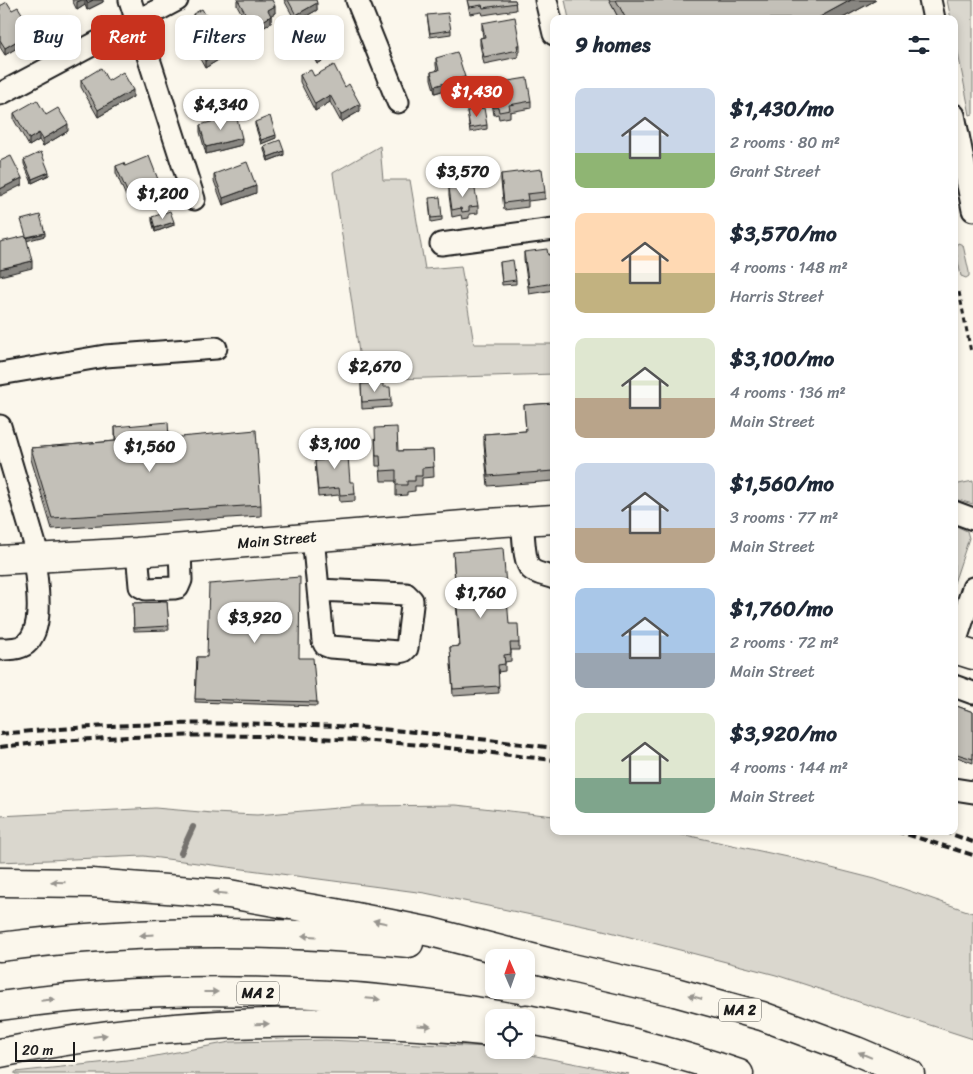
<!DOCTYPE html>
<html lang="en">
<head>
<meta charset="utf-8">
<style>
	body { margin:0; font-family:Sriracha,sans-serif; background:#f2f2f3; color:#1f2937; height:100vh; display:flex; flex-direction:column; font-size:19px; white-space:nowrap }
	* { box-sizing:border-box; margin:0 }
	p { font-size:16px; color:#747a83 }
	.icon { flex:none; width:28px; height:28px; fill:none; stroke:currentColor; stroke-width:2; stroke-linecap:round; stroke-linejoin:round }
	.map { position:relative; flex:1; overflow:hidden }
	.details { position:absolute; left:550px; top:15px; width:408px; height:820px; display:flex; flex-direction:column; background:#fff; border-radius:10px; box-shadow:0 2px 8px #0003 }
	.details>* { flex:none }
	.top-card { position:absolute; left:15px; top:15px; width:460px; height:45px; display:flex; gap:10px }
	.needle { width:32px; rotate:358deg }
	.tools { position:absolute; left:485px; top:949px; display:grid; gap:10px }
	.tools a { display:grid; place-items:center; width:50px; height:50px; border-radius:10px; background:#fff; box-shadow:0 2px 8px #0003; font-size:25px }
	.scale { position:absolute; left:15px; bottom:12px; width:60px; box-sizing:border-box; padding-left:5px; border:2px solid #1c1c1c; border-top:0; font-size:14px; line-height:18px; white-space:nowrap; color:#1c1c1c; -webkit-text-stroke:4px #fbf7ec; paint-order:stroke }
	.price { position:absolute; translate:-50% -42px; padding:0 11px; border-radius:18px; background:#fff; color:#222; font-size:16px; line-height:32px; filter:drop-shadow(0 1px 2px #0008) }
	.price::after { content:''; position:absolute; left:50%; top:30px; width:15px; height:11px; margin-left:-8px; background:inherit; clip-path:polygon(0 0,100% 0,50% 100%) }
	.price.selected { background:#c8321e; color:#fff }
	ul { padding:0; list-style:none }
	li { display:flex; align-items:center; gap:15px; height:125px; padding:0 25px }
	li span { display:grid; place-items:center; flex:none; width:140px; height:100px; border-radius:10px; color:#555 }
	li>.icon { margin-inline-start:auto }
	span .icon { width:60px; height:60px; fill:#fffc; stroke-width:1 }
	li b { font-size:21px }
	h2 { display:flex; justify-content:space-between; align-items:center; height:60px; padding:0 25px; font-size:21px }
	.pill { padding:0 18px; border-radius:10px; background:#fff; box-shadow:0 2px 8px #0003; font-size:18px; line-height:45px }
	.pill.selected { background:#c8321e; color:#fff }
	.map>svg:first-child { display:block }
	.green { fill:#dad7ce; stroke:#7b7a75 }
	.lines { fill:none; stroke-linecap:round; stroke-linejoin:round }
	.stream { stroke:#74726e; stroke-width:6 }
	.minor-casing { stroke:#1c1c1c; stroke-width:25 }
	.major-casing { stroke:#1c1c1c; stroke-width:31 }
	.highway-casing { stroke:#1c1c1c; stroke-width:31 }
	.path { stroke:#1c1c1c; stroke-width:3; stroke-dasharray:5 4; stroke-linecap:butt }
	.minor { stroke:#fbf7ec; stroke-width:21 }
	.major { stroke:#fbf7ec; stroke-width:28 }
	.highway { stroke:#fbf7ec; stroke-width:28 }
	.rail { stroke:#1c1c1c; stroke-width:4; stroke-dasharray:8 4; stroke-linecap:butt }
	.wall { fill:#a8a59e; stroke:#1c1c1c }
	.shaded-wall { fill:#888681; stroke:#1c1c1c }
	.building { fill:#c3c0b8; stroke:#1c1c1c }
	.oneway { fill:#97948e }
	.labels { text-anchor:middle; stroke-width:4; stroke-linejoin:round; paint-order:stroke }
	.shield { fill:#fbf7ec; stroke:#5f5e5a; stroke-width:1 }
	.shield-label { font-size:14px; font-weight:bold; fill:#1c1c1c }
	.street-label { font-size:15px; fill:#1c1c1c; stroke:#fbf7ec }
</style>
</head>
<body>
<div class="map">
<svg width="973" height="1074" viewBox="0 0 973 1074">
	<rect width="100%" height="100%" fill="#fbf7ec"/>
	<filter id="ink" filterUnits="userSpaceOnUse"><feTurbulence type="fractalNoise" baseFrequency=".02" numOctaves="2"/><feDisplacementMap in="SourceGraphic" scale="10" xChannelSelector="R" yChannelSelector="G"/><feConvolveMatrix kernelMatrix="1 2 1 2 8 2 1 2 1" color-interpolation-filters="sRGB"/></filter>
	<g filter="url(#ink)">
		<path class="green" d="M565,0H609L619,19H569Z
			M947,0H973V114L970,115L954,32V19H951Z
			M380,146L383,180H410L425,269L461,266L474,344H554V374L363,380L333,173Z
			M958,243L963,245L969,272V276L966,278L961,276L955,247Z
			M973,481V504L954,499V485Z
			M954,525L967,531L969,538L954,583Z
			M456,805L554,816V831H656L690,836L788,857L875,879L973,913V1039L776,975L599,929L425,893L144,856L0,862V816L155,808L212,813L257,815L361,806Z
			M326,1040L491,1047L494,1048V1050H505L629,1074H15V1072L145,1058L230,1042Z"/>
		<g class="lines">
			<path class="stream" d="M181,853L193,827"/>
			<defs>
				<path id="minor" d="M130,0L194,199
					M357,0L398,102
					M546,0L554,34
					M930,0L934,19
					M0,94L177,0
					M954,115L973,210
					M441,244L554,229
					M0,374L105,356L216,348
					M0,426L39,558
					M954,512L973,519
					M522,521C524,532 523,561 531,569C536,574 547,575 554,578
					M313,537L323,641L325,645L330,647L399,652L404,651L407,648L412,605V600L406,594L318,590
					M137,552L140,586L146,589L174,588L178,587L181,580L180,548
					M954,646L973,588
					M0,649C8,649 20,649 26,644C46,627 36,580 34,557
					M954,686L973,693
					M954,789L973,792"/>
				<path id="major" d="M0,560L137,552L488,523L554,519
					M954,649L973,655"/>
				<path id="highway" d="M0,882L91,883L229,894L336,913L431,932L563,966L675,992L762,1016L856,1051L910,1074
					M0,947C135,929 273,929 409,943
					M0,1006C164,982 352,988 515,1018
					M526,1019C598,1033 670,1050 739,1074
					M0,1053C162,1020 329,1015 494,1032"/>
			</defs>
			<use href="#minor" class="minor-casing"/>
			<use href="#major" class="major-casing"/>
			<use href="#highway" class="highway-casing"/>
			<path class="path" d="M959,292L971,352"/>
			<use href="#minor" class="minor"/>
			<use href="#major" class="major"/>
			<use href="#highway" class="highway"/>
			<path class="rail" d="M0,734C112,723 224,721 336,726C409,730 481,739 554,748
				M0,747C111,734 224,733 336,739C409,742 481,752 554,760
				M896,831L973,855
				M943,831L973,842"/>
		</g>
		<path class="wall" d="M72,0H103V2L87,10L85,5L77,10Z
			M237,0H272L275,13L271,15V23L253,34L237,5Z
			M284,0H316L317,10L296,22Z
			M467,0H515L516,10L483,15L482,12L470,14Z
			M609,0H876L841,19H619Z
			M0,6L12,10L26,27L24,28L27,42L5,55L0,47Z
			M193,14L225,56L205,68L185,32V25L193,20Z
			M427,15L451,30V34L430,37Z
			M482,23L520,45V52H518V57L484,64L480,45V38L483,37L482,30Z
			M302,30L333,55L317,64L302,37Z
			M436,58L465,84L435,93L431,79V72L437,71L436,65Z
			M300,75L314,76L345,87L360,111L341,122L330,102L315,111L300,82Z
			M81,80L108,81L133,97L98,117L81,87Z
			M490,84L531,101V108L510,112V117L499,119L498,114L494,115L490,91Z
			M467,111L487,125V129L470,132Z
			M14,113L46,115L68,131L43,146L39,140L29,146L14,120Z
			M255,122L276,138L261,144L255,125Z
			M200,125L242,145L206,154L200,132Z
			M264,146L284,155L268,161L264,150Z
			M24,160L49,175L32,183L24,164Z
			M116,166H125L159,189L128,201L116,173Z
			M214,174L256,193L223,205L214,181Z
			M501,174L545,192V199L528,201V207L504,210L501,181Z
			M449,188L478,206V213L469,214V218L462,219L461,215L452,217L449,195Z
			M429,202L442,217V220L431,222Z
			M152,217L174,225L155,232L152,221Z
			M524,252L548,255L554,254V290L529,294L524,259Z
			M500,262L516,280V284L502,285Z
			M361,384L383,387L391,400V407L362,409Z
			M554,403V437H553L554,451V481L488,486L484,445V434L526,431L524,405Z
			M115,427L169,438L261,505V516L52,529L31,459V448L115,441Z
			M375,438L398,451L433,450L434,477L422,478V486H415V491L407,492V495L396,496V481H381L380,466H376Z
			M322,445L350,482L355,494V501L340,502L339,495L318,497L315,461L323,460Z
			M453,552L509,624L519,643V650H511V661L505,662V671L498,672L499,693L453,696L450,647L459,646Z
			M167,602L169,630L134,631L133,603Z
			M197,657L299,658L317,702V706L195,702Z
			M954,705L973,712V763L957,757L956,760L954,759Z"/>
		<path class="shaded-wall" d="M82,0H85V5L77,10V2Z
			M93,0H103V2L87,10V3Z
			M851,0H876L841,19H816Z
			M317,3V10L296,22V15Z
			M275,6V13L268,17V10Z
			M271,16V23L253,34V27Z
			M26,20V27L20,30V23Z
			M27,35V42L5,55V48Z
			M333,48V55L317,64V57Z
			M225,49V56L205,68V61Z
			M465,77V84L435,93V86Z
			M133,90V97L98,117V110Z
			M330,95V102L315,111V104Z
			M360,104V111L341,122V115Z
			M68,124V131L43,146V139Z
			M39,133V140L29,146V139Z
			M276,135V138L261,144V140Z
			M242,138V145L206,154V147Z
			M284,151V155L268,161V157Z
			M49,172V175L32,183V179Z
			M22,178V185L0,196V189Z
			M159,182V189L128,201V194Z
			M256,186V193L223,205V198Z
			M174,222V225L155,232V228Z
			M45,233V236L26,241V238Z
			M32,261V268L0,276V269Z"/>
		<path class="building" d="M86,0H93L87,3Z
			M238,0H272L275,6L268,10L271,16L253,27Z
			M288,0H316L317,3L296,15Z
			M468,0H515L516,3L483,8L482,5L470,7Z
			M616,0H851L816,19H655V18L653,19H626Z
			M7,2L12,10L18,7L26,20L20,23L27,35L5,48L0,40V6Z
			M202,9L225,49L205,61L185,25L196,19L193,14Z
			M448,13L451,30L430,33L427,15Z
			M515,17L520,45H517L518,50L484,57L480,38L485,37L482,23Z
			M318,21L333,48L317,57L302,30Z
			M457,52L465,77L435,86L431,72L439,70L436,58Z
			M334,65L345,87L349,84L360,104L341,115L330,95L315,104L300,75L311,70L314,76Z
			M101,68L108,81L123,72L133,90L98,110L81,80Z
			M527,78L531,101L509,105L510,110L499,112L498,107L494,108L490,84Z
			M37,100L46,115L58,108L68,124L43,139L39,133L29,139L14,113Z
			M484,108L487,125L470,128L467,111Z
			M236,115L242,138L206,147L200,125Z
			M270,116L276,135L261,140L255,122Z
			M280,140L284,151L268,157L264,146Z
			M41,152L49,172L32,179L24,160Z
			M11,156L22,178L0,189V161Z
			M149,156L159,182L128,194L116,166L124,163L125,166Z
			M247,162L256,186L223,198L214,174Z
			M542,169L545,192L527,194L528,200L504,203L501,174Z
			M474,184L478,206L469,207V211L462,212L461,208L452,210L449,188Z
			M440,197L442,217L431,218L429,198Z
			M170,211L174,222L155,228L152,217Z
			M40,215L45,233L27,237L26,236L21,220Z
			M26,236L32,261L0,269V242Z
			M547,249L548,255L554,254V283L529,287L524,252Z
			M513,260L516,280L502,282L500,262Z
			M383,383V387H390L391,400L362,402L361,384Z
			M554,403V427H552L554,451V471L488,476L484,434L526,431L524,405Z
			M168,422L169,438L256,430L261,505L52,518L31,448L116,441L115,427Z
			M397,427L398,451L433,450L434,467L422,468V476H415V481H407V485H396V470L381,471L380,456H376L375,428Z
			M347,443L350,482H354L355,494L340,495L339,488L318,490L315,461L323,460L322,445Z
			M503,548L509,624H518L519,643H510L511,654L504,655L505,664L498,665L499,686L453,689L450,647L460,646L453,552Z
			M300,577L299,658H313L317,702L195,699L197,657H207L209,584Z
			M167,602L169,626L134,628L133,603Z
			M954,705L973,712V759L957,754L956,757L954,756Z"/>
		<defs><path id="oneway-solid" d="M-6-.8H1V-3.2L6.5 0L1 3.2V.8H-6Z" transform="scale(1.25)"/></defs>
		<g class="oneway">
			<use href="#oneway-solid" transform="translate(58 882) rotate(-179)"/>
			<use href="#oneway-solid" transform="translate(220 893) rotate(-175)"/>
			<use href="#oneway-solid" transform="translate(380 922) rotate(-168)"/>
			<use href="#oneway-solid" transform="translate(147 935) rotate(177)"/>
			<use href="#oneway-solid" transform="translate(309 936) rotate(-176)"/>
			<use href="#oneway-solid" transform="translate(211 992)"/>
			<use href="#oneway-solid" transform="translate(695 997) rotate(-164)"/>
			<use href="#oneway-solid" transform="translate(373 999) rotate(5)"/>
			<use href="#oneway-solid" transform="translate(48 1000) rotate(-6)"/>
			<use href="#oneway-solid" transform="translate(262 1024) rotate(-1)"/>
			<use href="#oneway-solid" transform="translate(424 1026) rotate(3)"/>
			<use href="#oneway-solid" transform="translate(100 1036) rotate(-8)"/>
			<use href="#oneway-solid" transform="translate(865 1055) rotate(-157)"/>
		</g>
	</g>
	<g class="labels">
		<g class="shield">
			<rect x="237" y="981.5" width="42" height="23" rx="4"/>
			<rect x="719" y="998.5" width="42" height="23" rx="4"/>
		</g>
		<g class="shield-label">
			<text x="258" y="998">MA 2</text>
			<text x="740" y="1015">MA 2</text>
		</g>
		<g class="street-label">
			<text transform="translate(277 540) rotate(-5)" y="5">Main Street</text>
		</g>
	</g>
</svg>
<div class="tools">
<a><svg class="needle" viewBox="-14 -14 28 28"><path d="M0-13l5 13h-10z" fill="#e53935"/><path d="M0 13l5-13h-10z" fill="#747a83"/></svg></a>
<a><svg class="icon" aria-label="locate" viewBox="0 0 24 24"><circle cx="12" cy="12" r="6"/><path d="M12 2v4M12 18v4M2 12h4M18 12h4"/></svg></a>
</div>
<div class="scale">20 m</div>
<b class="price selected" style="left:477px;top:118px">$1,430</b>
<b class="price" style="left:221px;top:131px">$4,340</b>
<b class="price" style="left:463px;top:198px">$3,570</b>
<b class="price" style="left:163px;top:220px">$1,200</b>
<b class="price" style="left:375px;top:393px">$2,670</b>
<b class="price" style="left:335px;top:470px">$3,100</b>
<b class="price" style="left:150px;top:473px">$1,560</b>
<b class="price" style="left:481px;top:619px">$1,760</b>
<b class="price" style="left:255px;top:644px">$3,920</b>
<div class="top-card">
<a class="pill">Buy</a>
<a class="pill selected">Rent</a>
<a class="pill">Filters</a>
<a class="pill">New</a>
</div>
<section class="details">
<h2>9 homes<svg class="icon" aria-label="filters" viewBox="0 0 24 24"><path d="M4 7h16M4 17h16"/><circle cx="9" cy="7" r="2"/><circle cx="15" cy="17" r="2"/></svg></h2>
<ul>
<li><span style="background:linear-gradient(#c9d6e8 65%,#8fb573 0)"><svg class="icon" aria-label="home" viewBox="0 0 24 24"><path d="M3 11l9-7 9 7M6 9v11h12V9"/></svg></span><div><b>$1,430/mo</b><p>2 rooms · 80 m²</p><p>Grant Street</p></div></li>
<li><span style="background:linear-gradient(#ffd9b3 60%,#c2b280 0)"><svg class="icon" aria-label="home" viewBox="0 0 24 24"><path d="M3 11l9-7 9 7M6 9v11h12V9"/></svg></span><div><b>$3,570/mo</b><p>4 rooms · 148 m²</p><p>Harris Street</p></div></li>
<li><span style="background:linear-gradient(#dfe7d0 60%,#b9a48a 0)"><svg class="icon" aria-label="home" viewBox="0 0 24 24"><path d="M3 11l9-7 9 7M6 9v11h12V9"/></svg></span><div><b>$3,100/mo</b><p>4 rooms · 136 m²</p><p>Main Street</p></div></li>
<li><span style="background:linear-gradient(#c9d6e8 65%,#b9a48a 0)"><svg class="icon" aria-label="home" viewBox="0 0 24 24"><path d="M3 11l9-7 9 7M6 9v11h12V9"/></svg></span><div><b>$1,560/mo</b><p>3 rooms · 77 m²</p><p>Main Street</p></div></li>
<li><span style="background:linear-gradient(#a9c7e8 65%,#9aa5b1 0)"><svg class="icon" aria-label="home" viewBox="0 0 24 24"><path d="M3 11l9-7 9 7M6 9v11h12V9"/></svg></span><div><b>$1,760/mo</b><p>2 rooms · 72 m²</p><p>Main Street</p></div></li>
<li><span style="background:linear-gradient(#dfe7d0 65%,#7fa58c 0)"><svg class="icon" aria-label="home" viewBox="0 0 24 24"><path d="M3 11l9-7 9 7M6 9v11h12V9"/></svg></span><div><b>$3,920/mo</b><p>4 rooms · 144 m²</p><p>Main Street</p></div></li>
</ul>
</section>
</div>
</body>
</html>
